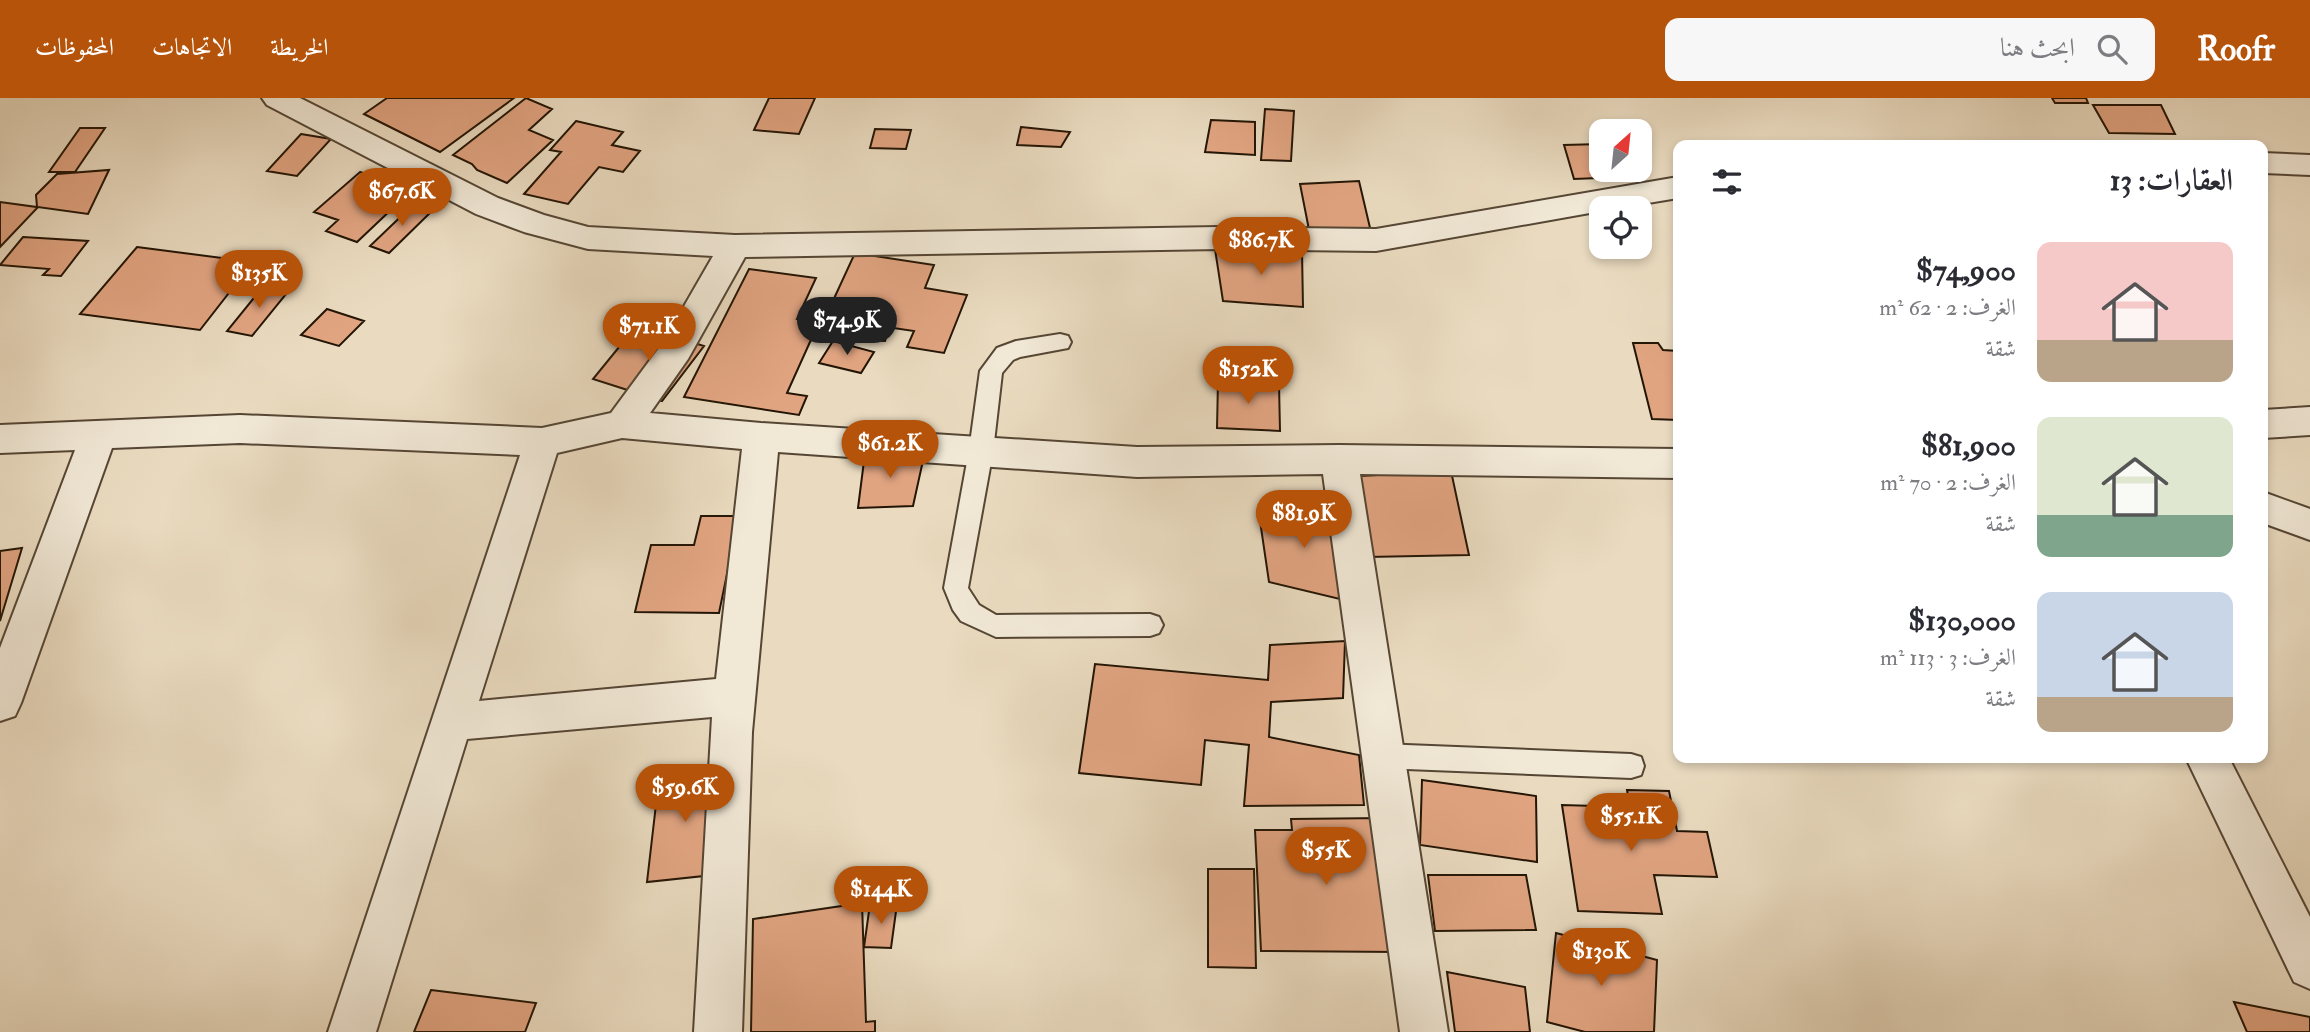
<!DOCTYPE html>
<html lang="ar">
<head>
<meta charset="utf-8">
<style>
	body { margin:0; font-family:"IM FELL Double Pica",Amiri,serif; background:#f7f7f7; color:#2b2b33; direction:rtl; height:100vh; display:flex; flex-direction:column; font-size:26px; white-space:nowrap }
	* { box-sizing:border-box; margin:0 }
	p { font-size:23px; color:#7c7c81 }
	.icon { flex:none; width:38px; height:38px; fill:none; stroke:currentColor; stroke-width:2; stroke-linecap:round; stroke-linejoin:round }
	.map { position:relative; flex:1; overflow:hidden; direction:ltr }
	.sheet { position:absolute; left:1673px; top:42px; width:595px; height:623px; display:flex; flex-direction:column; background:#fff; border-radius:14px; box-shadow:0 4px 10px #0003; direction:rtl }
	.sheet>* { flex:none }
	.needle { width:46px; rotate:27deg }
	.buttons { position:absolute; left:1589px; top:21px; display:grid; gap:14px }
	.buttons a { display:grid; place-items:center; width:63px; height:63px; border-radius:14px; background:#fff; box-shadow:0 4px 10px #0003; font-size:35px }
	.price { position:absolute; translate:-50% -60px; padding:0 16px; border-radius:24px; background:#b45309; color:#fff; font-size:23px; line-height:46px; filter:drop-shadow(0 2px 4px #0008) }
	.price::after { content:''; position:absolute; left:50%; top:42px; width:21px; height:16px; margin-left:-10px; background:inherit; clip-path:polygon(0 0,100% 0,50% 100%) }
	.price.selected { background:#222; color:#fff }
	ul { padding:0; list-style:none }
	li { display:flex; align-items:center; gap:21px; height:175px; padding:0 35px }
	li span { display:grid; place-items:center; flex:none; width:196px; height:140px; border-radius:14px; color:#555 }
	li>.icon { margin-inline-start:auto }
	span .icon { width:84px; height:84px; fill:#fffc; stroke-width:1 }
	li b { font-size:30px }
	h2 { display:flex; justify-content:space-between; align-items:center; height:84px; padding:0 35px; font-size:30px }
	header { display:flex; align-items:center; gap:42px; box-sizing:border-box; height:98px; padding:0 35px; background:#b45309; color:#fff }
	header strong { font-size:33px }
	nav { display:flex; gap:38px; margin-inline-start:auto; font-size:24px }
	.search { width:490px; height:63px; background:#f7f7f7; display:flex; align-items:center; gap:18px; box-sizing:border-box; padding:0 24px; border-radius:14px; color:#7c7c81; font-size:26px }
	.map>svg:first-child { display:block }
	.building { fill:#e1a481; stroke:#231505; stroke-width:2 }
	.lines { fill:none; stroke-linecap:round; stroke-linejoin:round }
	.lane-casing { stroke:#554634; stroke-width:4 }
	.street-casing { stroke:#554634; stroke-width:4 }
	.lane { fill:#f1e8d6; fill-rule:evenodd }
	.street { fill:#f1e8d6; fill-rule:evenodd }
</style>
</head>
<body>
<header>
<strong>Roofr</strong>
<div class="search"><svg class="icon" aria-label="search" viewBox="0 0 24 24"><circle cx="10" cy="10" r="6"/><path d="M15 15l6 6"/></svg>ابحث هنا</div>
<nav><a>الخريطة</a><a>الاتجاهات</a><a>المحفوظات</a></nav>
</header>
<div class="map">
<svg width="2310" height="934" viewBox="0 0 2310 934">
	<rect width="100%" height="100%" fill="#eadbc0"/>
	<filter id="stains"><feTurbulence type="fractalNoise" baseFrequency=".00286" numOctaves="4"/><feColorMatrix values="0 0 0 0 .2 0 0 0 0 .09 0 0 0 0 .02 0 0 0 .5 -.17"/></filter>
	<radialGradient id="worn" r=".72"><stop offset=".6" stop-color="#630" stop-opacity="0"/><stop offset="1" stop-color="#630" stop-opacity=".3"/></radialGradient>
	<path class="building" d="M387,0H514L440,54L364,16Z
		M526,0L552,11L529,32L553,42L507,85L477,72L472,66L453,57Z
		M769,0H815L799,36L754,32Z
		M2052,0H2086L2088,5H2055Z
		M2093,7H2161L2175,36L2109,35Z
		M1265,11L1294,13L1291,63L1261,62Z
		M1211,22L1255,24V57L1205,54Z
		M576,23L623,34L612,47L640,53L623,74L599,69L568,106L524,96L561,54L550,52Z
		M1021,29L1070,34L1061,49L1017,47Z
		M80,30H105L75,74H49Z
		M875,31L911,32L906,51L870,50Z
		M301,36L331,41L297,78L267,73Z
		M1601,46V72H1622L1624,79L1574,81L1564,47Z
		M109,72L88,116L38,109L0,149V104L37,109L36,97L57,76Z
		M360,74L413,91L357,144L326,133L338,122L314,114Z
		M1359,83L1371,134L1310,137L1300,86Z
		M415,105L434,111L389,155L370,148Z
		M23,139L88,143L61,178L43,177L49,171L0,167Z
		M137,149L253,164L200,232L80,216Z
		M1215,151L1302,153L1303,209L1223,203Z
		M855,155L934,167L925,190L967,197L944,255L907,249L914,233L825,220Z
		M749,171L816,180L797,221L819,224L787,295L807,298L799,317L684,299Z
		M266,185L291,190L252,238L227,233Z
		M327,211L364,223L339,248L301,237Z
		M637,227L704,248L662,303L593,281Z
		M851,227L889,230L885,243L847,241Z
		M833,243L874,254L861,275L819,265Z
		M1633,245H1658L1663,252L1678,253V322L1652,321Z
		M1218,283L1279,286L1280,333L1217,330Z
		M865,355L924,358L913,408L858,410Z
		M1451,373L1469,457L1367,459L1359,378Z
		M1335,408L1344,502L1269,484L1259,416Z
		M701,418H739L719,515L635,514L651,447H694Z
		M22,450L0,523V453Z
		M1345,543L1343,600L1271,604L1269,639L1359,657L1364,707L1244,708L1249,647L1205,642L1201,687L1079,675L1095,566L1268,582L1270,547Z
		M722,667L713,777L647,784L660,672Z
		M1422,682L1536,698L1537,764L1420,747Z
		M1627,692L1669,693L1677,733L1707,734L1717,779L1654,777L1662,816L1578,813L1562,707L1630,709Z
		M1384,720L1398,854L1261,853L1255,732H1292L1291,721Z
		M1208,771H1254L1256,870L1208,869Z
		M1428,777H1526L1536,832L1435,833Z
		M862,805L866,924L875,923V934H751L753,821Z
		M870,806H897L891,850L864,849Z
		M1556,835L1657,862L1654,934H1585L1547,924Z
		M1447,874L1525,889L1530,934H1455Z
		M431,892L536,905L525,934H414Z
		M2234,904L2310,919V934H2247Z"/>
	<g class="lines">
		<defs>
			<path id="lane" d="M1060,236L1068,238L1071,244L1068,250L1020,259L1013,262L1002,275L993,353L968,490L979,507L996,517L1150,516L1159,519L1163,527L1159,535L1150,538L996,539L961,523L953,512L944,490L969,353L980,273L997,250L1016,243Z
				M1381,646L1631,656L1641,659L1644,668L1641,677L1631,680L1381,670L1371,667L1368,658L1371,649Z"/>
			<path id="street" d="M262,0H300L498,100L544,117L588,129L735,137L1219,129L1376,131L1678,79V100L1618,110H1601V113L1376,153L1219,151L745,159L688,261L650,315L761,325L1137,349L1339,347L1678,351V380L1360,376L1448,934H1400L1323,376L1137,379L778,354L752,634L742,934H694L712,619L467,641L376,934H328L520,357L240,345L112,350L21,605L15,618L0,623V550L75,352L0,355V327L240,317L542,330L611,315L664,243L713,158L588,151L524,134L476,116L267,7ZM622,340L742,351L716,581L479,603L557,355Z
				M2263,55L2310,57V77L2263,75Z
				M2310,309V337L2263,340V312Z
				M2263,394L2310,411V442L2263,425Z
				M2186,660H2229L2310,819V891L2294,884Z"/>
		</defs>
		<use href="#lane" class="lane-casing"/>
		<use href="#street" class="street-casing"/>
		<use href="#lane" class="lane"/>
		<use href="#street" class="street"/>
	</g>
	<rect width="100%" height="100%" filter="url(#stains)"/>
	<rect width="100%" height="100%" fill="url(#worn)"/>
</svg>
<div class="buttons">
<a><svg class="needle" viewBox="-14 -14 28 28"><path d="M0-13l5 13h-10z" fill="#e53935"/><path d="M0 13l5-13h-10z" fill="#7c7c81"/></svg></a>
<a><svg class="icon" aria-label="locate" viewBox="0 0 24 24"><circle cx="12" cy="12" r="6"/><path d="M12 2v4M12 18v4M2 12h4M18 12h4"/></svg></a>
</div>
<b class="price" style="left:402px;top:130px">$67.6K</b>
<b class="price" style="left:1261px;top:179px">$86.7K</b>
<b class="price" style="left:259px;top:212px">$135K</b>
<b class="price selected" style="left:847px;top:259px">$74.9K</b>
<b class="price" style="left:649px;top:265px">$71.1K</b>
<b class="price" style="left:1248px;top:308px">$152K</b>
<b class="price" style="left:890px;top:382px">$61.2K</b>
<b class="price" style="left:1304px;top:452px">$81.9K</b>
<b class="price" style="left:685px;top:726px">$59.6K</b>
<b class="price" style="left:1631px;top:755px">$55.1K</b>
<b class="price" style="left:1326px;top:789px">$55K</b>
<b class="price" style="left:881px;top:828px">$144K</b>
<b class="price" style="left:1601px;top:890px">$130K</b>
<section class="sheet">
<h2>العقارات: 13<svg class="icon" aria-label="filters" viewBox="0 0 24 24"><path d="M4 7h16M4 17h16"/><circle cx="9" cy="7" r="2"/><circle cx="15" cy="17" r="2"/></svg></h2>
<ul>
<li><span style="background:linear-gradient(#f6c9c9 70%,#b9a48a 0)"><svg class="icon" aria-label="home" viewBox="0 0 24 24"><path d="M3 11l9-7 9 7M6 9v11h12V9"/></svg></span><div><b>$74,900</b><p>الغرف: 2 · 62 m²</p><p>شقة</p></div></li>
<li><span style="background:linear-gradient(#dfe7d0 70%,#7fa58c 0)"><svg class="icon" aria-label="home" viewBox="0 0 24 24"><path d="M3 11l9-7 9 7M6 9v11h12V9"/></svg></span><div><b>$81,900</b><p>الغرف: 2 · 70 m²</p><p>شقة</p></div></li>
<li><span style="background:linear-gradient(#c9d6e8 75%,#b9a48a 0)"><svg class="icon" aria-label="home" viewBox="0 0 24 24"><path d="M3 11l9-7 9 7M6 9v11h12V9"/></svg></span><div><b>$130,000</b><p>الغرف: 3 · 113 m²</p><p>شقة</p></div></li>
</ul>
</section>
</div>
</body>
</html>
